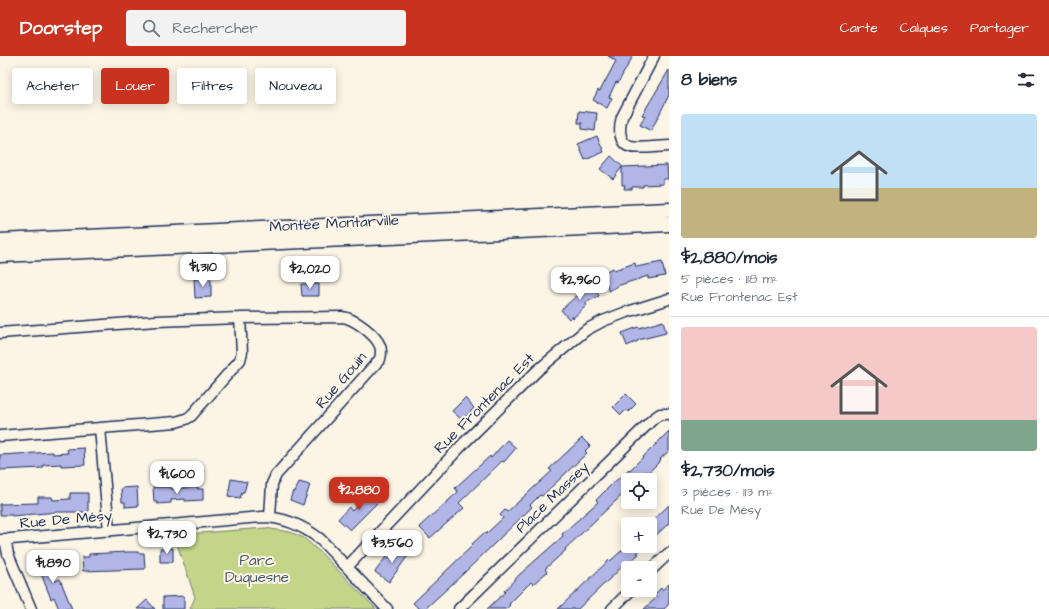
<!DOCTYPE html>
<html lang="fr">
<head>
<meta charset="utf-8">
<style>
	body { margin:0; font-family:"Architects Daughter",sans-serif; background:#f2f2f3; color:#1f2937; height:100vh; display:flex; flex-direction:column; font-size:15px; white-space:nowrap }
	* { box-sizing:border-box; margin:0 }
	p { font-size:13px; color:#747a83 }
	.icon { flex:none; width:22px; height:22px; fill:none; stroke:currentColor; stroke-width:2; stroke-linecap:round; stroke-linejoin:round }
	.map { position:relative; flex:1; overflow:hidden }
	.side { display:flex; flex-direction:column; background:#fff; width:380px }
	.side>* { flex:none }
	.guide { position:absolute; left:12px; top:12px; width:380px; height:36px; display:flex; gap:8px }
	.tools { position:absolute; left:621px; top:417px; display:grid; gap:8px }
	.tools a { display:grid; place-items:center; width:36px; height:36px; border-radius:4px; background:#fff; box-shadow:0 2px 10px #0003; font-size:20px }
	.price { position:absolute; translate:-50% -34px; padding:0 9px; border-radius:8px; background:#fff; color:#222; font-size:13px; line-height:26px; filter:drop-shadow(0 1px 2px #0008) }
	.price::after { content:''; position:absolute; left:50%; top:24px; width:12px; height:9px; margin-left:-6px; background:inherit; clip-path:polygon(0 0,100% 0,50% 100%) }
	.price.active { background:#c8321e; color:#fff }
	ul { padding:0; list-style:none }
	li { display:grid; align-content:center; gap:8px; height:212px; padding:0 12px }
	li+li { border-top:1px solid #e0e1e3 }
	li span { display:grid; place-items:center; height:124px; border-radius:4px; color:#555 }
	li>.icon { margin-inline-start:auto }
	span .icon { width:72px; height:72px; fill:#fffc; stroke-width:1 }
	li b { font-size:17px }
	h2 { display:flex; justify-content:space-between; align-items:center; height:48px; padding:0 12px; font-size:17px }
	.tag { padding:0 14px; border-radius:4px; background:#fff; box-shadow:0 2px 10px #0003; font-size:14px; line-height:36px }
	.tag.active { background:#c8321e; color:#fff }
	header { display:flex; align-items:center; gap:24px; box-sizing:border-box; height:56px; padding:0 20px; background:#c8321e; color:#fff }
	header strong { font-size:19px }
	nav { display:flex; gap:22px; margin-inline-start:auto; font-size:14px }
	.search { width:280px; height:36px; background:#f2f2f3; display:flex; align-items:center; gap:10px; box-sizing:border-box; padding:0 14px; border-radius:4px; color:#747a83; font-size:15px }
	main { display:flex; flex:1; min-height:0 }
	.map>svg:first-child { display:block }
	.green { fill:#c4d488; stroke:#708273 }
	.building { fill:#b1b6e7; stroke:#1b2f5e }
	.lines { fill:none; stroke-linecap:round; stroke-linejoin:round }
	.street-casing { stroke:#1b2f5e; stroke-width:13 }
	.secondary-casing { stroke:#1b2f5e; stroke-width:17 }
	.street { stroke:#fcf5e5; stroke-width:10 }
	.secondary { stroke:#fcf5e5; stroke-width:14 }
	.labels { text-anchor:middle; stroke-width:4; stroke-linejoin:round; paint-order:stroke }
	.street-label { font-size:15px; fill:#1b2f5e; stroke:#fcf5e5 }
	.park-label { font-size:15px; fill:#455868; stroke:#fcf5e5 }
</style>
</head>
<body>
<header>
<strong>Doorstep</strong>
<div class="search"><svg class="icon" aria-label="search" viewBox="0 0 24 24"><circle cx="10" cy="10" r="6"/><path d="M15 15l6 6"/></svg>Rechercher</div>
<nav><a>Carte</a><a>Calques</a><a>Partager</a></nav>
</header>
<main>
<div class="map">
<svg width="669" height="553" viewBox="0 0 669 553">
	<rect width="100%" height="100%" fill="#fcf5e5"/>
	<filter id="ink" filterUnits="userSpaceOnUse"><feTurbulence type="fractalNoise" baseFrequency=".025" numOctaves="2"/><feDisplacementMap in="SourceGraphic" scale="8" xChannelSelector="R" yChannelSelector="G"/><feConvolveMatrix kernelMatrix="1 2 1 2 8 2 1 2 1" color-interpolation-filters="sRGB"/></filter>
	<g filter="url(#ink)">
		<path class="green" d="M265,472L290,476L304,482L321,497L376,553H190L195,541L174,479Z"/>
		<path class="building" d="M608,0H633L618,27L616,26L609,41L612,42L607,52L593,44L598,34L600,35L616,5Z
			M669,14V39L651,75L640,69L645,60L642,59Z
			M579,55L597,57L595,75L582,73V67H578Z
			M597,80L604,96L585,104L578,88Z
			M611,100L623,111L667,109L668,123H663V128L643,129V131H632V133H624L625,129H622V111L613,123L600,113Z
			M662,206L665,220L648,223V220L620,229L609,235L602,217L613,212L614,214L635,207L636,211Z
			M194,223H211V241L195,242Z
			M591,226L599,240L585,247L587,249L573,262L572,260L569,263L561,254L584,233L583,230Z
			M301,228H319V240H302Z
			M663,265L666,277L638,284V285L627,290L622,277L638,271L639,272Z
			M626,338L636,348L628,356L626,354L621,359L613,351Z
			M465,342L474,352L462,364L452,355Z
			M669,375V395L660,403L661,404L648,417L646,415L637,424H628V432L623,438L565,493L566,494L545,513L547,516L533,528L531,526L509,548L510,549L506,553H487L505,536L504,535L519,519L563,480L562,478L598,446L596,444L609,431L629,413L630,414Z
			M582,382L590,390L585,395L587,397L542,440L540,439L530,449L532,451L464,517L425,553H419L413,547L473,489L472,488L485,476L486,478L503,462L500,459L505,454L507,456L552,415L549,413Z
			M507,384L516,392L504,406L502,405L459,447L464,452L430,482L419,471L458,436L455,432L490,400L491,402Z
			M84,392L85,409L61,410V408L43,409V412L0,414V399L53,396V398L68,397L67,393Z
			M231,423L247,426L244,436H242L240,442L228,440Z
			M299,426L310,429L303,449L290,444L293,435L295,436Z
			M137,431L138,450L125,451V446H122L121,432Z
			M153,431H170V433L198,431V433H203V444L185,445V443L171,444V447L157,448V446H154Z
			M371,435L380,444L350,474L338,463L349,451L352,455Z
			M70,437H88V456H58L12,460V459H0V448L38,447V441H52L53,444L70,443Z
			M669,449V467L650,485L649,468Z
			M398,490L409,498L389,526L375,516L386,501L388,503Z
			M627,490H645L637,497L639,498L625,510L624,509L578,553H558L609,504L610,505Z
			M173,492V506H160V493Z
			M127,496H138V497H144L145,513L83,515L82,501H89V498Z
			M46,498L55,525L60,523L72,553H59L54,541L51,543L35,502Z
			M669,528V548L664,553H644L657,541L654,539L661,532L662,534Z
			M184,540V553H163V541Z
			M147,544L155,553H137Z"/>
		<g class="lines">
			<defs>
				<path id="street" d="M654,0L622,61C619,71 618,88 631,91C637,93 661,90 669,90
					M0,277L156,265L240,262L342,261C354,262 376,279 380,290C382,295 381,299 380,303L276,419L272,428L270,461
					M100,372L109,475
					M0,380L176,366L186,363L191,360L240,304L242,296L240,262
					M5,483L8,498L31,553
					M0,484L262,461C284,461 303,470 320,483L387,553
					M347,511L465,386L538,314L586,274L603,265L624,257L669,243
					M650,515L669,497
					M459,553L653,363L660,358H669
					M612,553L631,534"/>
				<path id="secondary" d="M0,185L669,154
					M0,199L669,168"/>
			</defs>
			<use href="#street" class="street-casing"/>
			<use href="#secondary" class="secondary-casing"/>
			<use href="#street" class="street"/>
			<use href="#secondary" class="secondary"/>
		</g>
	</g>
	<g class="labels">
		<g class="street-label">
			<text transform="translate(334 167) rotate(-3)" y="5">Montée Montarville</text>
			<text transform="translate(341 324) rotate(-49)" y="5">Rue Gouin</text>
			<text transform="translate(484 347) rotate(-45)" y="5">Rue Frontenac Est</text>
			<text transform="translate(552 441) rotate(-44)" y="5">Place Massey</text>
			<text transform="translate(66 463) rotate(-5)" y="5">Rue De Mésy</text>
		</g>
		<g class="park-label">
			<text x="257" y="509">Parc<tspan x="257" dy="17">Duquesne</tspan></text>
		</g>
	</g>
</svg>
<div class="tools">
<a><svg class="icon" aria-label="locate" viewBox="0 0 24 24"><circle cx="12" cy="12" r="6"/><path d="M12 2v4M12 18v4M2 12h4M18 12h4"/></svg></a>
<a>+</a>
<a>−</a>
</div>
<b class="price" style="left:203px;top:232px">$1,310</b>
<b class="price" style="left:310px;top:234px">$2,020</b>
<b class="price" style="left:580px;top:245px">$2,960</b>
<b class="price" style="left:177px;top:439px">$1,600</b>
<b class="price active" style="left:359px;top:455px">$2,880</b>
<b class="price" style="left:167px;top:499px">$2,730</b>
<b class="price" style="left:392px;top:508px">$3,560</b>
<b class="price" style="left:53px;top:528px">$1,890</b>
<div class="guide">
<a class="tag">Acheter</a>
<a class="tag active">Louer</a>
<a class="tag">Filtres</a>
<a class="tag">Nouveau</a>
</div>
</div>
<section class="side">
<h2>8 biens<svg class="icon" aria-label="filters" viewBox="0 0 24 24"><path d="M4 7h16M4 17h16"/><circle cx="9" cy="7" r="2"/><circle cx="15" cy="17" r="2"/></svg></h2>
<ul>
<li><span style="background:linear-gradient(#bfe0f5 60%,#c2b280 0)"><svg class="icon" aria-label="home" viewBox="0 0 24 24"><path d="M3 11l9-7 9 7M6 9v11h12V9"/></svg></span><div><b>$2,880/mois</b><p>5 pièces · 118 m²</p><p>Rue Frontenac Est</p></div></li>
<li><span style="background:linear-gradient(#f6c9c9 75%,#7fa58c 0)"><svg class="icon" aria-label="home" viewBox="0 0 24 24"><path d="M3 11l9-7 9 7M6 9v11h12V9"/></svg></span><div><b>$2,730/mois</b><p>3 pièces · 113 m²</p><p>Rue De Mésy</p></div></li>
</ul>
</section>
</main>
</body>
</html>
